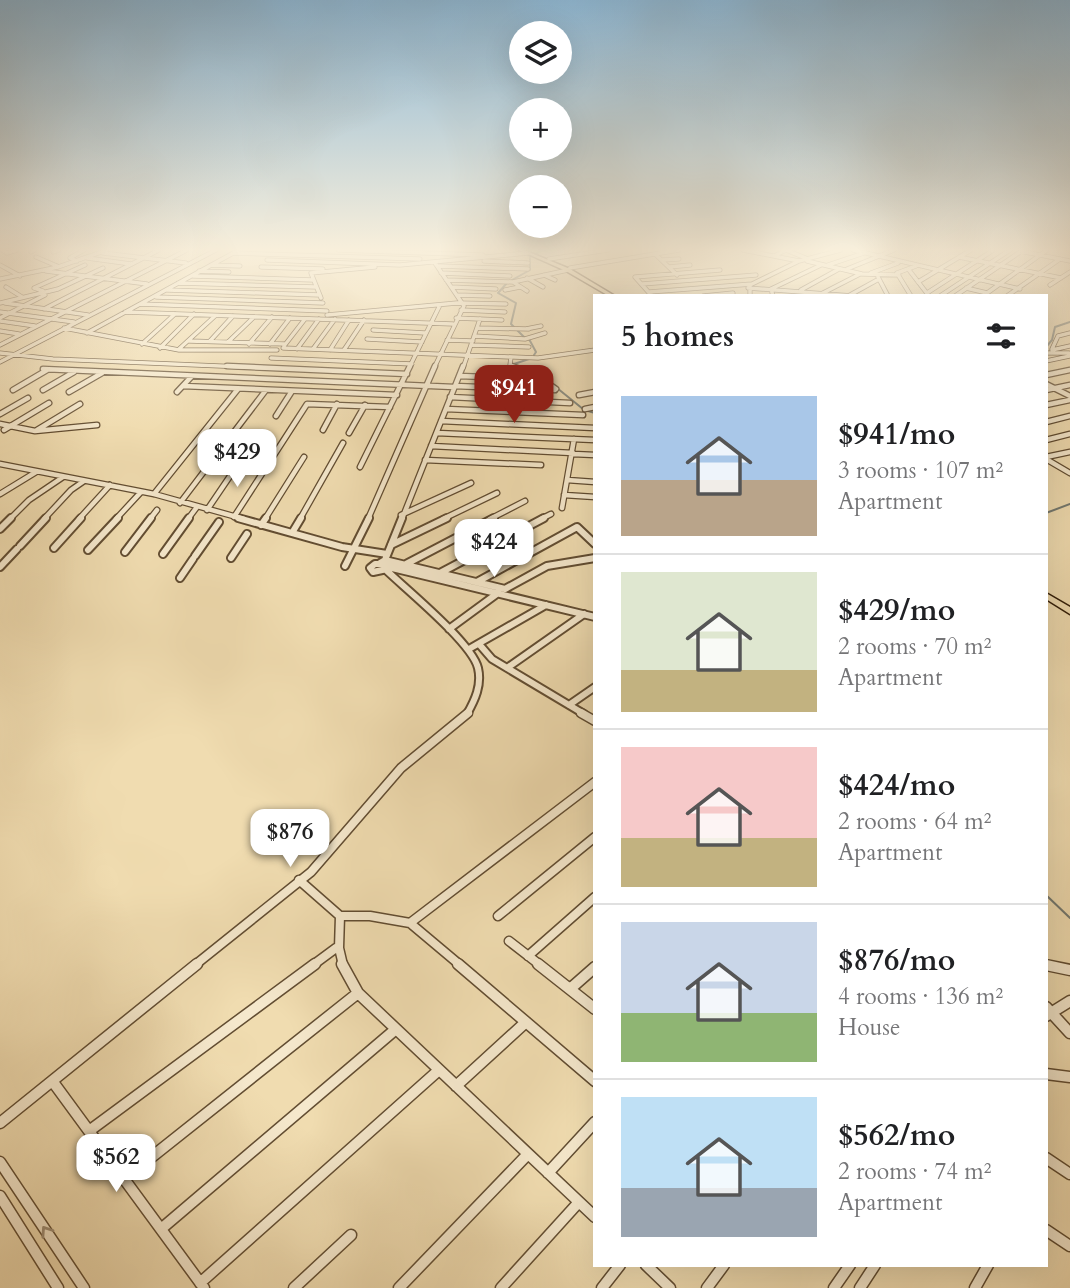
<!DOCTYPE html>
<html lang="en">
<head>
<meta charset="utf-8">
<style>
	body { margin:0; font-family:Cardo,serif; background:#f6f6f6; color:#202124; height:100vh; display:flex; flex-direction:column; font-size:26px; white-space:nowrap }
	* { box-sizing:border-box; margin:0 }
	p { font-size:23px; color:#757577 }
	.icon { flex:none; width:38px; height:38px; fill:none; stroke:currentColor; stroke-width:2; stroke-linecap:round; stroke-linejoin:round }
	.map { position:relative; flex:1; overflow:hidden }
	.panel { position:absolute; left:593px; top:294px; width:455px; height:973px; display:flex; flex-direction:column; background:#fff; border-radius:0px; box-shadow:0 7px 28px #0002 }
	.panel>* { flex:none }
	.tools { position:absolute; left:509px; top:21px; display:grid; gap:14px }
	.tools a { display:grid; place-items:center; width:63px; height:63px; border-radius:50%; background:#fff; box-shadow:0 7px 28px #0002; font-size:35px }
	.price { position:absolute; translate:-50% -60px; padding:0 16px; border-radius:14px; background:#fff; color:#222; font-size:23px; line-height:46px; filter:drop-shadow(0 2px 4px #0008) }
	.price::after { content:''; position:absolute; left:50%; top:42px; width:21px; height:16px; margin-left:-10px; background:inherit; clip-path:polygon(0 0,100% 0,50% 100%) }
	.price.selected { background:#8f2418; color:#fff }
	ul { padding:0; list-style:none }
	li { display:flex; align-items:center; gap:21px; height:175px; padding:0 28px }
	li+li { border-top:2px solid #e0e0e0 }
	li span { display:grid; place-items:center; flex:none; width:196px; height:140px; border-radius:0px; color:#555 }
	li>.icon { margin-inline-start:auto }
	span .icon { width:84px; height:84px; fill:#fffc; stroke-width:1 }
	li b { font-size:30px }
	h2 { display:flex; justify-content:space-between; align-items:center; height:84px; padding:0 28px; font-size:30px }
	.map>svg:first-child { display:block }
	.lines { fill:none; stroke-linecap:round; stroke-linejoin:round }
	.stream { stroke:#747a71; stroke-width:2 }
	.minor-far4-casing { stroke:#624d32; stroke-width:5 }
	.minor-far3-casing { stroke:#624d32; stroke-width:7 }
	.minor-far2-casing { stroke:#624d32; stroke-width:10 }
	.minor-far1-casing { stroke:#624d32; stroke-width:11 }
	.minor-casing { stroke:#624d32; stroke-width:13 }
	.highway-casing { stroke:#321d08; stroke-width:3 }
	.minor-far4 { stroke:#f5e8cc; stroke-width:3.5 }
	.minor-far3 { stroke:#f5e8cc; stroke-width:4.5 }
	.minor-far2 { stroke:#f5e8cc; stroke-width:6 }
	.minor-far1 { stroke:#f5e8cc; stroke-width:8 }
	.minor { stroke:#f5e8cc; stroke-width:10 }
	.highway { fill:#f0dcb0; fill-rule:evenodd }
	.oneway { stroke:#9d8d74 }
</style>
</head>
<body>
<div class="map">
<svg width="1070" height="1288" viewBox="0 0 1070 1288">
	<rect width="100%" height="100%" fill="#f0dcb0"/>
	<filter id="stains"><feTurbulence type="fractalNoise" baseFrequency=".00286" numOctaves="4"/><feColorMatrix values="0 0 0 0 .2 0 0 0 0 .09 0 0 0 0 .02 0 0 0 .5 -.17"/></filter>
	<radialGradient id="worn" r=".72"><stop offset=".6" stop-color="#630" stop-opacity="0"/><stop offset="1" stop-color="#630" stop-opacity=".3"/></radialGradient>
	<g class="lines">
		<path class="stream" d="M512,280L530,270V256L544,250
			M507,283L498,293L516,303L511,324L524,337
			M529,339L536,352L534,355
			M1046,347L1052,340L1055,327L1070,322
			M516,366L514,364L529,359
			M534,373L550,382
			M557,388L583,409
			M588,411L595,413
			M1046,513L1070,504
			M1046,895L1070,918"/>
		<defs>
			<path id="minor-far4" d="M2,250L7,253L17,250
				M338,250L483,255
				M743,250L799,261
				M853,250L1020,289
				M1020,251L1070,261
				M31,252L35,250
				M53,252L59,250
				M103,253L186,263
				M233,253L420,259
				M655,254L677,275
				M774,256L786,250L808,259
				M36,257L57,266
				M959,257L1061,278
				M87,258L131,264
				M549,259L608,250
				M267,260L400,265L528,253
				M662,260L679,259
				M77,261L70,258L84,250
				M484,261L528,263
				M807,261L862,274L899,275
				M0,265L20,276
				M211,265L240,266
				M828,265L864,253
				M439,266L528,269
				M261,267L323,269
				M669,267L690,265
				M570,268L679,250
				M847,269L894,250
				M909,270L929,296
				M46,271L147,284
				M199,271L229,272
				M441,273L510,276
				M871,273L898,263
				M544,275L555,280
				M193,276L313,280
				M878,277L888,296
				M527,278L543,287
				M0,279L58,267L107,250
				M446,280L513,282
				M918,282L971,250
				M178,283L316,287
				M642,284L756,275
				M1050,285L1070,272
				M6,287L22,297
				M451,287L496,289
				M748,288L853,296
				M966,288L987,293
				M167,290L320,295
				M505,290L520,287
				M801,290L839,269
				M43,291L34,288L85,265
				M527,291L513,282L568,270
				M649,292L752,284
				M823,293L860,274
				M927,293L992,251
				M457,295L490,296
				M850,295L879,279
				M652,296L635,277L720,270
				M703,296L733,293
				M750,296V285L799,261L841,250
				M773,296L771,289L821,265
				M911,296L897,273L916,266
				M940,296L1010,250
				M955,296L1023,250
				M983,296L1047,250
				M1007,296L1060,259
				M156,297L323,303
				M321,298L311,273L375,267
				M0,303L58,289L103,268
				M5,303L88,315
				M140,304L327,311
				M44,309L159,250
				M461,310L505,312
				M0,312L74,322
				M125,312L453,324
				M327,315L457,303L506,304
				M0,318L45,295
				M456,318L502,320
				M0,321L35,326
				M64,328L179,350H277
				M477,328L529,329
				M526,329L541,326
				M373,330L425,333
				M0,331L19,334
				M87,333L237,251
				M474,336L525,339L545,333
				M367,339L422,342
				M447,340L473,341
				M189,341L285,344
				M210,341L233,316
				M228,342L254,317
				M142,344L175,314
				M249,344L272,317
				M270,344L290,318
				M0,345L187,250
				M471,345L529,347
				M284,346L305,319
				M160,348L194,314
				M283,348L538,358L595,350
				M179,349L215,316
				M297,349L319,319
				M313,349L335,319
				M1052,349L1058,336L1070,333
				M330,350L349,320
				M344,350L364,320
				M1052,350L1070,346
				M0,353L53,359L269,368
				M1046,353H1069
				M511,357L510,365L515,368
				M271,358L412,364
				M1046,361L1070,356
				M0,362L216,250
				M409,368L440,305
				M434,368L464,306L435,263
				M463,368L480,319"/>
			<path id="minor-far3" d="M227,366L407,374
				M512,366L534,374L556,389
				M43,369L454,387
				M1046,375L1070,370
				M460,376L532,379
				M1046,384L1070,396
				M183,386L397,395
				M455,386L555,390
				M13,390L47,370
				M43,390L74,372
				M1046,390L1070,385
				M69,392L102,373
				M177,392L192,376
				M579,395L595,392
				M450,397L570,403
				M1046,405L1070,400
				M446,409L583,415
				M585,409L595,407
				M0,414L28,398
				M276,416L292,391
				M441,421L595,428
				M1046,422L1070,416
				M0,424L35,431L97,425
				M4,430L49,403
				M37,430L80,404
				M323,430L337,404
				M349,433L365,405
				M437,433L595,440
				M1046,440L1070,434
				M431,446L573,453
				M573,454L595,455
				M1046,457L1070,452
				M1046,459L1070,473
				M425,460L541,465
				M0,464L154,494L244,519
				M360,467L410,366
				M567,480L595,482
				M0,494L36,472
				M154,494L238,389
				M564,495L595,497
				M180,503L266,390
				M562,508L574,439
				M207,510L245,454
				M401,515L471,483
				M234,517L307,404L390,407
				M10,519L29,500L63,477
				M44,519L71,490L84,481
				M79,519L110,485
				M116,519L141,492
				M150,519L157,510
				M188,519L197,507
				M265,519L304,457
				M300,519L343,443
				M368,519L435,366
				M402,519L463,366
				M443,519L497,493
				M490,519L525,501
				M541,519L551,514"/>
			<path id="minor-far2" d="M238,518L342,547L387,554
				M261,525L266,518
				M0,529L11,518
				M292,533L301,518
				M391,545L447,518
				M20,546L46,518
				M54,548L81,518
				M88,550L118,518
				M125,552L151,518
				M163,554L189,518
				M195,556L219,522
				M231,558L247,534
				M385,560L505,589L547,566L595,558
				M380,563L385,560L402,518
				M375,564H385L387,569L373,572L370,568Z
				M406,564L494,518
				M345,566L369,518
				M0,567L17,549
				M388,567L595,617
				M386,570C407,590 472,643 478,668C482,685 475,700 467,714
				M440,573L544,518
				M180,578L193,559
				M477,582L577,527L595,544
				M449,629L498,593
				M479,644L492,659L584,714
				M469,649L546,605
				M507,668L584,614
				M569,705L595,687"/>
			<path id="minor-far1" d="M581,713L595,721
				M299,880L340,916H370L410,923L460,965
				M340,916L339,948L343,965
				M498,916L595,837
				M410,923L595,782
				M509,941L540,965
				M528,956L595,897
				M195,965L311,872L401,768L468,713
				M313,965L336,948"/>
			<path id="minor" d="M342,964L358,993L595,1217
				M458,964L595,1081
				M538,964L595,1009
				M1046,965L1070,970
				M570,989L595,967
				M1046,1007L1070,1033
				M1046,1016L1070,1001
				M1046,1074L1070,1077
				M53,1082L204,1288
				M456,1086L526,1022
				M0,1123L197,964
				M89,1131L315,964
				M1046,1158L1070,1174
				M0,1162L84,1288
				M548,1173L595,1122
				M124,1179L358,993
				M0,1196L58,1288
				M161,1229L396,1029
				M1046,1230L1070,1246
				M646,1265L670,1288
				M200,1283L439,1070
				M294,1288L351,1235
				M399,1288L528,1154
				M501,1288L579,1202
				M602,1288L620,1265
				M707,1288L724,1265
				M834,1288L850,1265
				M860,1288L875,1265
				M975,1288L988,1265"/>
			<path id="highway" d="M519,250H524L570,269L615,296H609L566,271Z
				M1046,593L1070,607V614L1046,599Z"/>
		</defs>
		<use href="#minor-far4" class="minor-far4-casing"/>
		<use href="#minor-far3" class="minor-far3-casing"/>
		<use href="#minor-far2" class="minor-far2-casing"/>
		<use href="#minor-far1" class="minor-far1-casing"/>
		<use href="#minor" class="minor-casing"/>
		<use href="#highway" class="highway-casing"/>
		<use href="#minor-far4" class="minor-far4"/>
		<use href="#minor-far3" class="minor-far3"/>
		<use href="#minor-far2" class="minor-far2"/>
		<use href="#minor-far1" class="minor-far1"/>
		<use href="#minor" class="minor"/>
		<use href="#highway" class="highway"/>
	</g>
	<defs><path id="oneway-chevron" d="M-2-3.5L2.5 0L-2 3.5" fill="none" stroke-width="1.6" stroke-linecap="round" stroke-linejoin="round" transform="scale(1.75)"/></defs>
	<use class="oneway" href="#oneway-chevron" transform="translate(46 1231) rotate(-124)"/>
	<linearGradient id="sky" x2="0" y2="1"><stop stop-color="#8bb6d4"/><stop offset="0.58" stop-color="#f8efdb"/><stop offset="1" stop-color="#f8efdb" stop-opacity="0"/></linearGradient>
	<rect width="1070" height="430" fill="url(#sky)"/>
	<rect width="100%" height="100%" filter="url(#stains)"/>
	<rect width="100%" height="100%" fill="url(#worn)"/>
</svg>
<div class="tools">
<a><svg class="icon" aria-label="layers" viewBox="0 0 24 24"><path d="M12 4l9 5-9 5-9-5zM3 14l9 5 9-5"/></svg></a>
<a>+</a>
<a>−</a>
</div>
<b class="price selected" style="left:514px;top:425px">$941</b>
<b class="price" style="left:237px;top:489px">$429</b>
<b class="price" style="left:494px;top:579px">$424</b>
<b class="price" style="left:290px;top:869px">$876</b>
<b class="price" style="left:116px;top:1194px">$562</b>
<section class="panel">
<h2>5 homes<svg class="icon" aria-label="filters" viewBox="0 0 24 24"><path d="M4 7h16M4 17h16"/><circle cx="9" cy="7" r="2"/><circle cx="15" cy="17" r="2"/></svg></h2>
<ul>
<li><span style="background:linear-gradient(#a9c7e8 60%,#b9a48a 0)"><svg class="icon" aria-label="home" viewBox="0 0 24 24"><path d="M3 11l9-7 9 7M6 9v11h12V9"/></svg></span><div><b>$941/mo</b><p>3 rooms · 107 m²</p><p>Apartment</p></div></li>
<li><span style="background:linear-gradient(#dfe7d0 70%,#c2b280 0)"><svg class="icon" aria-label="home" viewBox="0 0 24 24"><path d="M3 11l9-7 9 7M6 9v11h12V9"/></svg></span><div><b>$429/mo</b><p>2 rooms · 70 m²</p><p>Apartment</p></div></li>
<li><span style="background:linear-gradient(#f6c9c9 65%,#c2b280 0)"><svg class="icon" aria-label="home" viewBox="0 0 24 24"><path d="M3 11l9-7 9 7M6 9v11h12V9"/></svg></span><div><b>$424/mo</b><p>2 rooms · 64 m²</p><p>Apartment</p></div></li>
<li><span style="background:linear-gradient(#c9d6e8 65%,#8fb573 0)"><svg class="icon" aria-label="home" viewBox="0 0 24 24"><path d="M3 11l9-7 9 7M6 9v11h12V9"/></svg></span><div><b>$876/mo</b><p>4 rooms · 136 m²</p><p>House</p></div></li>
<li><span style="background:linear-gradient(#bfe0f5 65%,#9aa5b1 0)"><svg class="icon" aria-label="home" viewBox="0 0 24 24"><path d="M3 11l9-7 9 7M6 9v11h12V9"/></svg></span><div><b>$562/mo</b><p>2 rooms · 74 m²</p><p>Apartment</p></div></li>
</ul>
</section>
</div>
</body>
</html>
